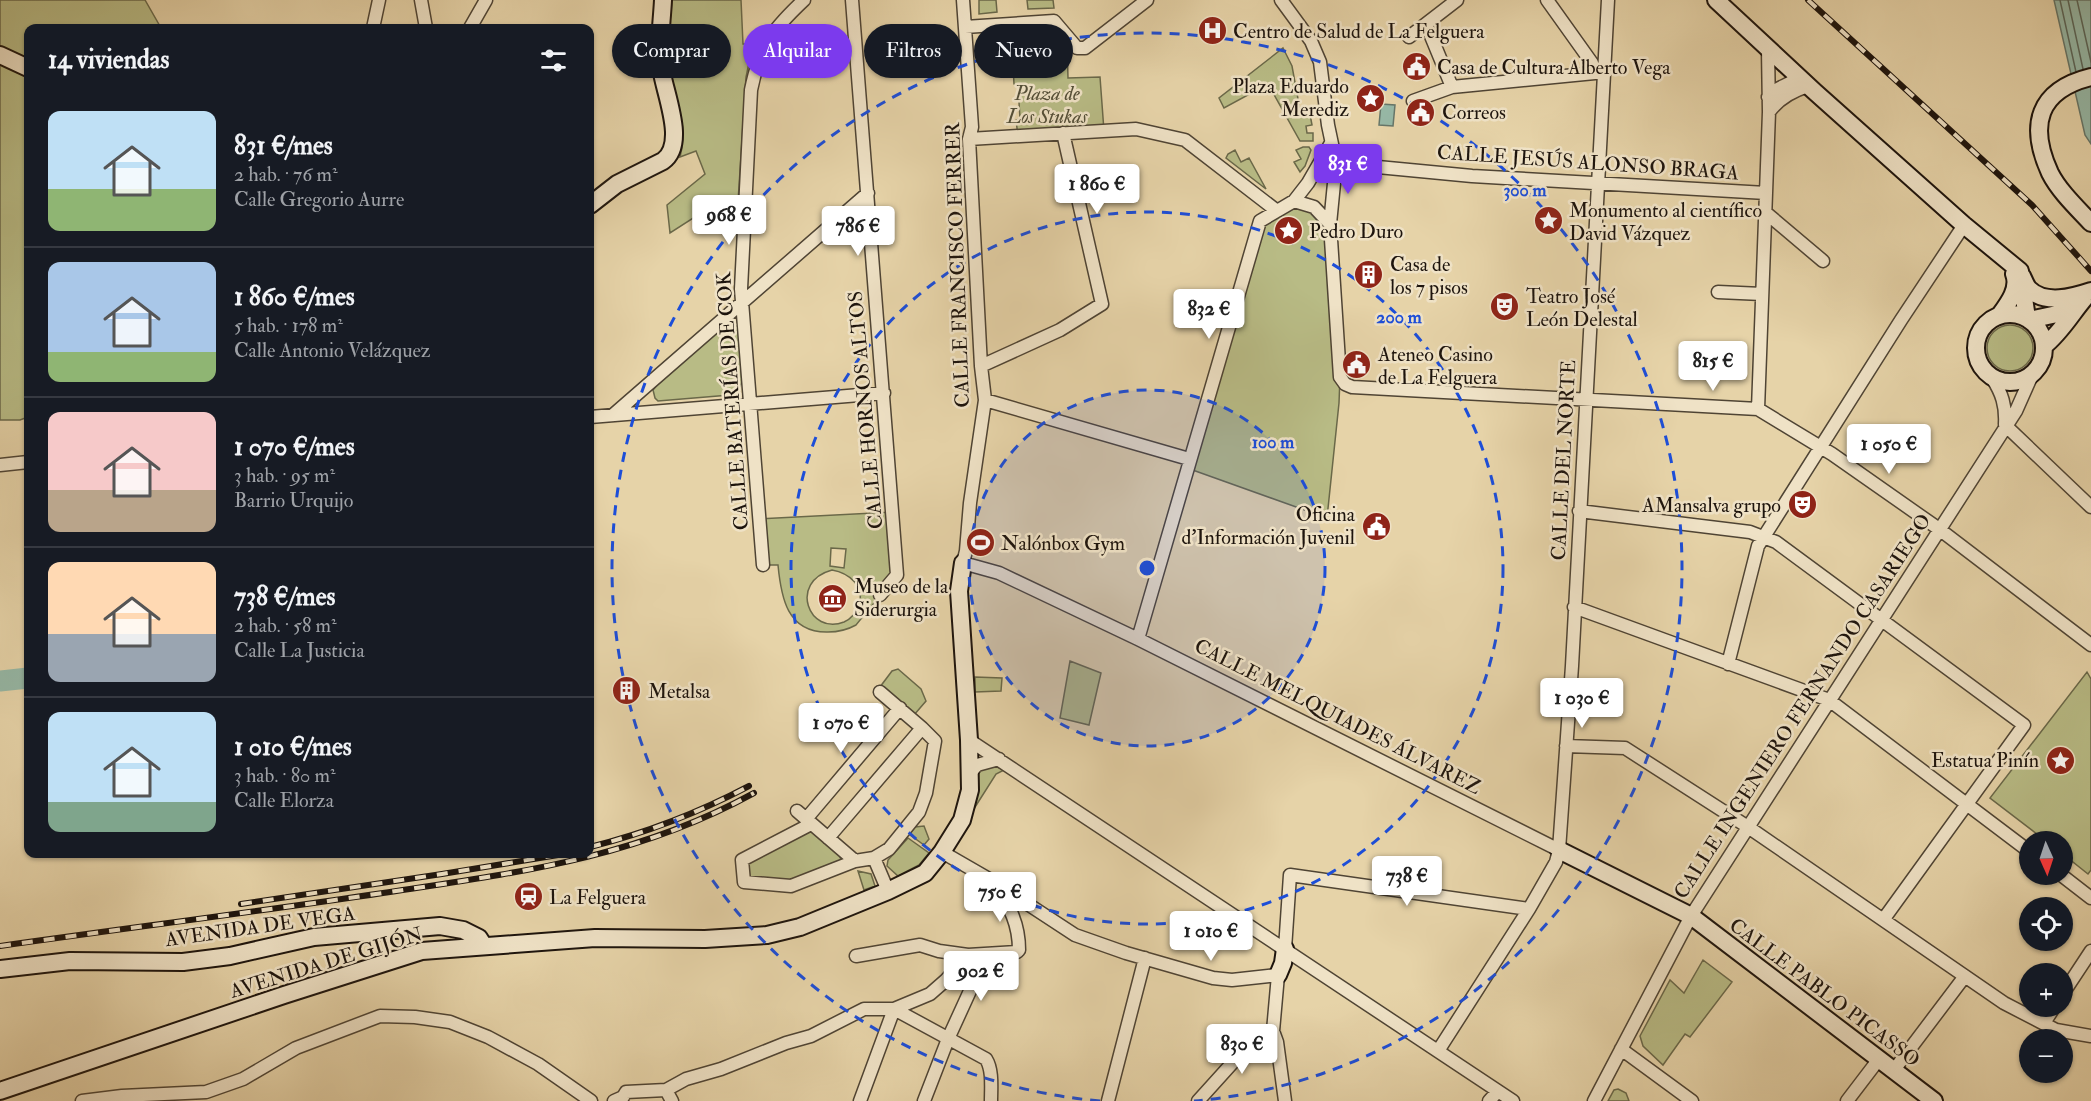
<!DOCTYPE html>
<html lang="es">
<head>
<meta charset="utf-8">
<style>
	body { margin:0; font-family:"IM FELL Double Pica",serif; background:#20242c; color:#f1f3f6; height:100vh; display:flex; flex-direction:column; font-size:22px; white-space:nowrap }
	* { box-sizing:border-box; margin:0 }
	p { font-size:20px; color:#9ea1a6 }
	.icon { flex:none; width:33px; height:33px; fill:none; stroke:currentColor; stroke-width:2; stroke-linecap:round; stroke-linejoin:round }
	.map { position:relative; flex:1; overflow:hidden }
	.drawer { position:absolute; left:24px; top:24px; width:570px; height:834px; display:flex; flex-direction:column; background:#171b24; border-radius:12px; box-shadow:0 2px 4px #0004 }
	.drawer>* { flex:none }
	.guide { position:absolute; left:612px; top:24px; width:570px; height:54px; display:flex; gap:12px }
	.needle { width:39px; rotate:177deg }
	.buttons { position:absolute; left:2019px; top:831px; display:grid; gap:12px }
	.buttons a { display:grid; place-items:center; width:54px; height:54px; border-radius:50%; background:#171b24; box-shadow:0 2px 4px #0004; font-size:30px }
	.price { position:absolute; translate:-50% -51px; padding:0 14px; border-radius:6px; background:#fff; color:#222; font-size:20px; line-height:39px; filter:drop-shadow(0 2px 3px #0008) }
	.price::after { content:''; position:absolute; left:50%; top:36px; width:18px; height:14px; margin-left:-9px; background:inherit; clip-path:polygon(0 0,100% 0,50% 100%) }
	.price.on { background:#7c3aed; color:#fff }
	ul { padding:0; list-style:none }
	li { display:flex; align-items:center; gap:18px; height:150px; padding:0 24px }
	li+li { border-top:2px solid #363941 }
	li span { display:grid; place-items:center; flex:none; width:168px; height:120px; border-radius:12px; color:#555 }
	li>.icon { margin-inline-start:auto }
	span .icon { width:72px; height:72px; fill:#fffc; stroke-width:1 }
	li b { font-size:26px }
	h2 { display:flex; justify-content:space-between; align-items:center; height:72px; padding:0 24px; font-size:26px }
	.chip { padding:0 21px; border-radius:27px; background:#171b24; box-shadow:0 2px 4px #0004; font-size:21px; line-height:54px }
	.chip.on { background:#7c3aed; color:#fff }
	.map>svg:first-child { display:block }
	.green { fill:#b8bb85; stroke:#6a6849; stroke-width:1.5; fill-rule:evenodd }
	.water { fill:#96b8a6; stroke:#667669; stroke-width:1.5 }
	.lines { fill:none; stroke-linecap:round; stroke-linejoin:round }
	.shore { stroke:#5a665a; stroke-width:1.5 }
	.river { stroke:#96b8a6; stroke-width:21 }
	.street-casing { stroke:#4f4434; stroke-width:15 }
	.secondary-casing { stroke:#1d140d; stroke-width:20 }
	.street { stroke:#efe2c6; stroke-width:12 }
	.secondary { stroke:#efe2c6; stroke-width:16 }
	.rail-casing { stroke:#1d140d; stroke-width:6 }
	.rail { stroke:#efe2c6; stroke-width:4; stroke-dasharray:11; stroke-linecap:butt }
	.ring { fill:none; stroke:#1d4ed8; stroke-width:3; stroke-dasharray:10 8 }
	.labels { text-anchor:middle; stroke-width:5; stroke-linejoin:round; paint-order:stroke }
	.poi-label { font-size:20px; fill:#1d140d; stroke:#efe2c6; text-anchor:start }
	.park-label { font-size:20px; font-style:italic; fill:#534e37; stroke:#efe2c6 }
	.street-label { font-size:20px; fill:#1d140d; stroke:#efe2c6 }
	.centre { fill:#1d4ed8; stroke:#efe2c6; stroke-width:3 }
	.ring-label { font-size:18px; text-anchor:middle; font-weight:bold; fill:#1d4ed8; stroke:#efe2c6; stroke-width:5; stroke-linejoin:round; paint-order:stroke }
</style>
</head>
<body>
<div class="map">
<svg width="2091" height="1101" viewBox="0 0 2091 1101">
	<rect width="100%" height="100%" fill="#e6d3a8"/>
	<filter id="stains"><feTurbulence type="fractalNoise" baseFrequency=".00333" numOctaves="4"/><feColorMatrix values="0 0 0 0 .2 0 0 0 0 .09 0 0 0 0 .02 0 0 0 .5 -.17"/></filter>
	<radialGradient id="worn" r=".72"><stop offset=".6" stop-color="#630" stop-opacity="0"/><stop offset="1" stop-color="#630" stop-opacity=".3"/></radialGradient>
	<path class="green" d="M0,0H145L161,28H28V417L20,420H0Z
		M672,0H741L743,44H756L750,58L746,77L738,202L715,204L670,233L667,205L705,174L696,151L680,157C690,124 672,93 668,61C666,41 671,19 672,0Z
		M979,0H996L997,12L979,14Z
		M1027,0H1053L1054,8L1028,9Z
		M1049,25L1067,42L1068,78L1100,77L1104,131L1018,136L1016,120L1020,119L1018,85L1014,84L1011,28Z
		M1283,48L1292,66L1300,110L1309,109L1312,125L1306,126L1307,133H1313V141H1300L1268,84L1224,108L1219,98Z
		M1303,147H1309L1311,150L1305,166L1300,172L1294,162L1301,159L1296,150Z
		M1235,150L1241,162L1249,158L1266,189L1226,158L1228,154Z
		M1287,205L1324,215L1340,377L1339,403L1327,518L1187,468L1260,221Z
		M726,324H734L739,328L742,382L739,388L730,395L658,401L655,398L653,390L657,385Z
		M1987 348a23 23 0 1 1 46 0a23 23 0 1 1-46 0Z
		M893,512L897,575L856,625C847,630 838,632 828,632C787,633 781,597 778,565H763L759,519ZM831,548L846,549L844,568L830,566ZM832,570C849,573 865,586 859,605C857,612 851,619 844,622C809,636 788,582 832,570Z
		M1070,661L1101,673L1089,725L1060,718Z
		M898,669L921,689L926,701L914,715L880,687L892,671Z
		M2087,672L2091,679V870L2088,874L2063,854L2062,842L2046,841L1990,798Z
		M975,677L1002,678L1001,691L975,692Z
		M995,766L1004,770L996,774L970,815L977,773L979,770Z
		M924,826L929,839L924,845L909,834L915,827Z
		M810,830L840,856L841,861L791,883L748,879L746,862Z
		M908,838L929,853L919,865L898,876L887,866L888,860Z
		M858,871L871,874L875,886L864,890Z
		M1703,960L1732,982L1690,1037L1685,1034L1663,1065L1643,1046L1640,1036L1670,980L1684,993Z
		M1618,1089L1626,1093L1629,1101H1608L1614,1090Z"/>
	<path class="water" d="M2054,0H2091V144L2085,135Z
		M1381,104L1395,105L1393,126L1379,125Z"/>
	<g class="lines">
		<path class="shore" d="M2060,0L2076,72
			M2068,0L2083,69
			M2077,0L2091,62"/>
		<path class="river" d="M0,681L28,678"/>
		<defs>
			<path id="street" d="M421,0L426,28
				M852,0L897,575L880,595
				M963,0L972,127L969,139L981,366L985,400L970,503L966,551L963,563L999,573L1138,639L1559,850
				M1281,0L1311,41L1320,62L1328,125L1336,163L1330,224L1340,377L1345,384L1352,387L1758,409L1832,454L1939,529L2091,645
				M1547,0L1592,63L1589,73
				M1426,24L1452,87
				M965,27L1054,21L1077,48H1085L1147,0
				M373,28L379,0
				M470,28L486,0
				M1409,37L1457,0
				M1768,97C1776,86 1790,86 1799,76
				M1413,101L1452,87L1605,72
				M1769,112C1779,98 1792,91 1808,86
				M969,139L1136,129L1185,140L1277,211
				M1336,163L1472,176L1766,193
				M1294,201L1314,207L1330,224
				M1765,212L1823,261
				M1718,292L1762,294
				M981,366L1060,330L1102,304L1063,133
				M1992,378C2002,393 2006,406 2005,424
				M985,400L1189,459
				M1758,409L1769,112L1768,50
				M613,415L868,193
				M590,417L884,393
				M2005,425L2091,507
				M0,465L28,462
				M1579,511L1750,532L1776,542L2024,725L1883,920
				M763,565L741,289L751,90C760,46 771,31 804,0
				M1574,607L1829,700L2030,852
				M1138,639L1260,221L1294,201L1308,183L1331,143
				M1728,664L1758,546L1901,320L1964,225
				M969,740L1513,1101
				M1566,746L1625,748L1748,827L2004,1003L2056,1030L2091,1036
				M971,772L977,765L999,759
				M797,811L855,861
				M806,819L900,708
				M811,824L742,860L744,882L791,886L855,861L874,858L889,849L919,812L926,793L935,741L922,728L880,692
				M828,838L922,728
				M942,852L994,882L1075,935L1126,953L1213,978L1232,980L1278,975L1273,1031L1277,1042L1285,1101
				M874,858L888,891
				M2060,874L2091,898
				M1285,949L1290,875L1529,909
				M856,956L920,945L939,951L968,955L1017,952L1019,950C1019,924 1010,907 996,886
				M2062,995L2091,951
				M894,1009L986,1059C993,1070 991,1088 991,1101
				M2044,1023L2055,1006
				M1621,1049L1692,1101
				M1438,1051L1529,909L1556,862L1559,850L1572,666L1608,0
				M1894,1070L1965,976
				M666,1090L672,1101
				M82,1101L122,1096L206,1092L243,1079L296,1048L380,1016L415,1017L450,1022L488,1037L538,1064L591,1101
				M614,1101L623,1097L626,1092L666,1090L686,1079L721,1069L786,1043L811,1036L864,1009H894L930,994L946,980L968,955
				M860,1101L894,1009
				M924,1101L948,1039L980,969L982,955
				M1108,1101L1145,958
				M1198,1101L1254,1039L1273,1031
				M1489,1101L1498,1091
				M1594,1101L1691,916L2016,411L2032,375
				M1847,1101L1879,1059"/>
			<path id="secondary" d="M1716,0L1815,92L1964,225L2020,271L2027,318
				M0,55L28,68
				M2091,77C2038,90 2028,125 2050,173C2059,191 2077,208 2091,223
				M590,205L617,184L663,161C689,142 661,87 660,60C659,41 662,20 663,0
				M2022,276C2024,280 2026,286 2029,289C2045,305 2073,297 2091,291
				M1976 348a34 34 0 1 1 68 0a34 34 0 1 1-68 0Z
				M1999,316C2007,305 2020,289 2014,274
				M2029,320L2057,314L2077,305
				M2044,346C2063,331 2074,309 2090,292
				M1559,850L1691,916L1934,1101
				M0,969L70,961L183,962L230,956L314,937L440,926L463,930L479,938L484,946
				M1278,975L1283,963L1285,949
				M0,1091L284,995L422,951L595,938L705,939L767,935L800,927L888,891L925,873L942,852L962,820L970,790L969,740L959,591L963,563"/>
		</defs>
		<use href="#street" class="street-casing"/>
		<use href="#secondary" class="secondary-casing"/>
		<use href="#street" class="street"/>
		<use href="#secondary" class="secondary"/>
		<defs>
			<path id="rail" d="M1808,0L2032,205L2091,271
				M590,847C646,833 698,813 749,786
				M241,904L442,874L564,854
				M0,946C128,928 255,912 383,893C515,873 634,859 754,793"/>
		</defs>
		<use href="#rail" class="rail-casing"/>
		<use href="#rail" class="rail"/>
	</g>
	<circle cx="1147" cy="568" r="178" fill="#1d4ed8" fill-opacity=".12"/>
	<g class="ring">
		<circle cx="1147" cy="568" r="178"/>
		<circle cx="1147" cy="568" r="356"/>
		<path d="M1100 1101A535 535 0 1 1 1194 1101"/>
	</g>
	<defs>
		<symbol id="hospital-disc" viewBox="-11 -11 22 22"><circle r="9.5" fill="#8f2418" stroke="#efe2c6"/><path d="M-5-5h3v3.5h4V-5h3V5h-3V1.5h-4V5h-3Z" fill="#fff"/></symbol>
		<symbol id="civic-disc" viewBox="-11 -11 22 22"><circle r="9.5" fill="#8f2418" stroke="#efe2c6"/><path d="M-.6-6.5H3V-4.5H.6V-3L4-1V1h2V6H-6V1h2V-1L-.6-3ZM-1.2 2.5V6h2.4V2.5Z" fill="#fff"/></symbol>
		<symbol id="sight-disc" viewBox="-11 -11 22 22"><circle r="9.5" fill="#8f2418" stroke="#efe2c6"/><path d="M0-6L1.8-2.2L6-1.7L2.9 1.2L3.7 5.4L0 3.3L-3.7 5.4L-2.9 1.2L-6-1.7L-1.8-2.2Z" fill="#fff"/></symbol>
		<symbol id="building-disc" viewBox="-11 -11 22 22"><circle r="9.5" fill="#8f2418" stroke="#efe2c6"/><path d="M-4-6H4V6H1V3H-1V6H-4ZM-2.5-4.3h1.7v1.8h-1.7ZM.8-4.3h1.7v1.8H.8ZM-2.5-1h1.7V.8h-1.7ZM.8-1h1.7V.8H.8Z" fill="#fff"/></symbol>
		<symbol id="theatre-disc" viewBox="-11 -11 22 22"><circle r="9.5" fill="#8f2418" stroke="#efe2c6"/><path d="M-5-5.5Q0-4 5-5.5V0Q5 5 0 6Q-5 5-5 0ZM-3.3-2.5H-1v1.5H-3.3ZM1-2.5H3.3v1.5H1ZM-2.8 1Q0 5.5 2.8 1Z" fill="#fff"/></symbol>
		<symbol id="stadium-disc" viewBox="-11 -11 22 22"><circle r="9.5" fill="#8f2418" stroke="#efe2c6"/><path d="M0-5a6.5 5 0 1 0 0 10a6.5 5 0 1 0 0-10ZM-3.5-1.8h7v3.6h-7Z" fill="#fff"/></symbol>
		<symbol id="museum-disc" viewBox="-11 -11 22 22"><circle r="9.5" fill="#8f2418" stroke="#efe2c6"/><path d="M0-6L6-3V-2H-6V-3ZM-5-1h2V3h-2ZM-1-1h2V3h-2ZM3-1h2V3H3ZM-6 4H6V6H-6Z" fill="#fff"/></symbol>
		<symbol id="station-disc" viewBox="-11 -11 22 22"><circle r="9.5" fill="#8f2418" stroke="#efe2c6"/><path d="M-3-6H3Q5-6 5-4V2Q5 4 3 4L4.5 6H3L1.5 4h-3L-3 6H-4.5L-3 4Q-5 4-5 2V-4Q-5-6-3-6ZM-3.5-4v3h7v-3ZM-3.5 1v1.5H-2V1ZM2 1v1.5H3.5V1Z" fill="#fff"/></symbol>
	</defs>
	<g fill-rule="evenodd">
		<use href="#hospital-disc" x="1196" y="14" width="33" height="33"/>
		<use href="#civic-disc" x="1400" y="50" width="33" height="33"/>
		<use href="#sight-disc" x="1354" y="82" width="33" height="33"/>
		<use href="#civic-disc" x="1404" y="96" width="33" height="33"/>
		<use href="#sight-disc" x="1532" y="204" width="33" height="33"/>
		<use href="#sight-disc" x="1272" y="214" width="33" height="33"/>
		<use href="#building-disc" x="1352" y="258" width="33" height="33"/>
		<use href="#theatre-disc" x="1488" y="290" width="33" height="33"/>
		<use href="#civic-disc" x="1340" y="348" width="33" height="33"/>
		<use href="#theatre-disc" x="1786" y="488" width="33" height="33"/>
		<use href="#civic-disc" x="1360" y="510" width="33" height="33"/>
		<use href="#stadium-disc" x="964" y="526" width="33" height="33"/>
		<use href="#museum-disc" x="816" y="582" width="33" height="33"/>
		<use href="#building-disc" x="610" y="674" width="33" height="33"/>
		<use href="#sight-disc" x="2044" y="744" width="33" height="33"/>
		<use href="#station-disc" x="512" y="880" width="33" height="33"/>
	</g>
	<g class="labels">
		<g class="poi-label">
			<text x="1233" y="38">Centro de Salud de La Felguera</text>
			<text x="1437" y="74">Casa de Cultura Alberto Vega</text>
			<text x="1349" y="93" text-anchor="end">Plaza Eduardo<tspan x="1349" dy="23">Merediz</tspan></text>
			<text x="1442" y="119">Correos</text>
			<text x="1569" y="217">Monumento al científico<tspan x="1569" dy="23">David Vázquez</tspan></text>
			<text x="1309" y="238">Pedro Duro</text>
			<text x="1390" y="271">Casa de<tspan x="1390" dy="23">los 7 pisos</tspan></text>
			<text x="1526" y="303">Teatro José<tspan x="1526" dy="23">León Delestal</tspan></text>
			<text x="1378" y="361">Ateneo Casino<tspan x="1378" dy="23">de La Felguera</tspan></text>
			<text x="1781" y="512" text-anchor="end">AMansalva grupo</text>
			<text x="1355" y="521" text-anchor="end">Oficina<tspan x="1355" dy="23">d'Información Juvenil</tspan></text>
			<text x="1001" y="550">Nalónbox Gym</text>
			<text x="854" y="593">Museo de la<tspan x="854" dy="23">Siderurgia</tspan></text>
			<text x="648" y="698">Metalsa</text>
			<text x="2039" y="767" text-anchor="end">Estatua Pinín</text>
			<text x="549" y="904">La Felguera</text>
		</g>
		<g class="park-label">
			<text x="1047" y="100">Plaza de<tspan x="1047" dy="23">Los Stukas</tspan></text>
		</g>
		<g class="street-label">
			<text transform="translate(1588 162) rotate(4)" y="7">CALLE JESÚS ALONSO BRAGA</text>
			<text transform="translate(957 265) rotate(-92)" y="7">CALLE FRANCISCO FERRER</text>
			<text transform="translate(732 401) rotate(-94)" y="7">CALLE BATERÍAS DE COK</text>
			<text transform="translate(865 410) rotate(-95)" y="7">CALLE HORNOS ALTOS</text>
			<text transform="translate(1563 460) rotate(-87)" y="7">CALLE DEL NORTE</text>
			<text transform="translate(1802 706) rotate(-57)" y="7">CALLE INGENIERO FERNANDO CASARIEGO</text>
			<text transform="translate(1338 716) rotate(27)" y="7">CALLE MELQUIADES ÁLVAREZ</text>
			<text transform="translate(260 926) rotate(-8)" y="7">AVENIDA DE VEGA</text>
			<text transform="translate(326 962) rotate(-17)" y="7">AVENIDA DE GIJÓN</text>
			<text transform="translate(1825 992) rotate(37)" y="7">CALLE PABLO PICASSO</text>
		</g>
	</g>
	<circle cx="1147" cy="568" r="9" class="centre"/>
	<g class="ring-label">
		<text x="1525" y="196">300 m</text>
		<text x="1399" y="323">200 m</text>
		<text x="1273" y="448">100 m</text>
	</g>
	<rect width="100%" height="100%" filter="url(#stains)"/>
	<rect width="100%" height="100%" fill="url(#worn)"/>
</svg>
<div class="buttons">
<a><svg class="needle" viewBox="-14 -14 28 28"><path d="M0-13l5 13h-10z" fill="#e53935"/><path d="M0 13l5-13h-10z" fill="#9ea1a6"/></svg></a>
<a><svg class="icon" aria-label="locate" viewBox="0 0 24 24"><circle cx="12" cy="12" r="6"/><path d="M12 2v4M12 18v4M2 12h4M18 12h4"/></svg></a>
<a>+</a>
<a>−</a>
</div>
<b class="price on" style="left:1348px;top:195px">831 €</b>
<b class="price" style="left:1097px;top:215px">1 860 €</b>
<b class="price" style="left:729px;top:246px">968 €</b>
<b class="price" style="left:858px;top:257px">786 €</b>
<b class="price" style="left:1209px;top:340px">832 €</b>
<b class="price" style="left:1713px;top:392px">815 €</b>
<b class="price" style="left:1889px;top:475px">1 050 €</b>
<b class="price" style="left:1582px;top:729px">1 030 €</b>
<b class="price" style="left:841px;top:754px">1 070 €</b>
<b class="price" style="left:1407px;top:907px">738 €</b>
<b class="price" style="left:1000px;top:923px">750 €</b>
<b class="price" style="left:1211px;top:962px">1 010 €</b>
<b class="price" style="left:981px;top:1002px">902 €</b>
<b class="price" style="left:1242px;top:1075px">830 €</b>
<div class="guide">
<a class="chip">Comprar</a>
<a class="chip on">Alquilar</a>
<a class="chip">Filtros</a>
<a class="chip">Nuevo</a>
</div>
<section class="drawer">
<h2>14 viviendas<svg class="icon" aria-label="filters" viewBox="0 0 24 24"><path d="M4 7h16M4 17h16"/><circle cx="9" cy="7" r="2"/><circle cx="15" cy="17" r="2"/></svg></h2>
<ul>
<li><span style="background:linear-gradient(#bfe0f5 65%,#8fb573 0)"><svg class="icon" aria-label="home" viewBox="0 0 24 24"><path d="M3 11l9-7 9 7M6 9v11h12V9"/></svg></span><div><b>831 €/mes</b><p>2 hab. · 76 m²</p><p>Calle Gregorio Aurre</p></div></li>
<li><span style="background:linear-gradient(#a9c7e8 75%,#8fb573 0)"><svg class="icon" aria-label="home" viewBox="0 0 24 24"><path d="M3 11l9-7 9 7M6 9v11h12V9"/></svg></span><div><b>1 860 €/mes</b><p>5 hab. · 178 m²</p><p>Calle Antonio Velázquez</p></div></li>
<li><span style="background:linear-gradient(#f6c9c9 65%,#b9a48a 0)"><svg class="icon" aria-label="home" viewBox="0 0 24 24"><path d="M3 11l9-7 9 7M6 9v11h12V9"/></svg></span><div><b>1 070 €/mes</b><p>3 hab. · 95 m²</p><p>Barrio Urquijo</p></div></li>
<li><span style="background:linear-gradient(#ffd9b3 60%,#9aa5b1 0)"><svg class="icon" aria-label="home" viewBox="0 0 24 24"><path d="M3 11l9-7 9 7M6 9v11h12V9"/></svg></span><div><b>738 €/mes</b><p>2 hab. · 58 m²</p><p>Calle La Justicia</p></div></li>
<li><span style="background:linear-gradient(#bfe0f5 75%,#7fa58c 0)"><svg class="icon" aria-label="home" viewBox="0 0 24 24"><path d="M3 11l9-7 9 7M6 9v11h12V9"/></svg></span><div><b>1 010 €/mes</b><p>3 hab. · 80 m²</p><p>Calle Elorza</p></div></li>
</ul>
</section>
</div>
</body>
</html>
